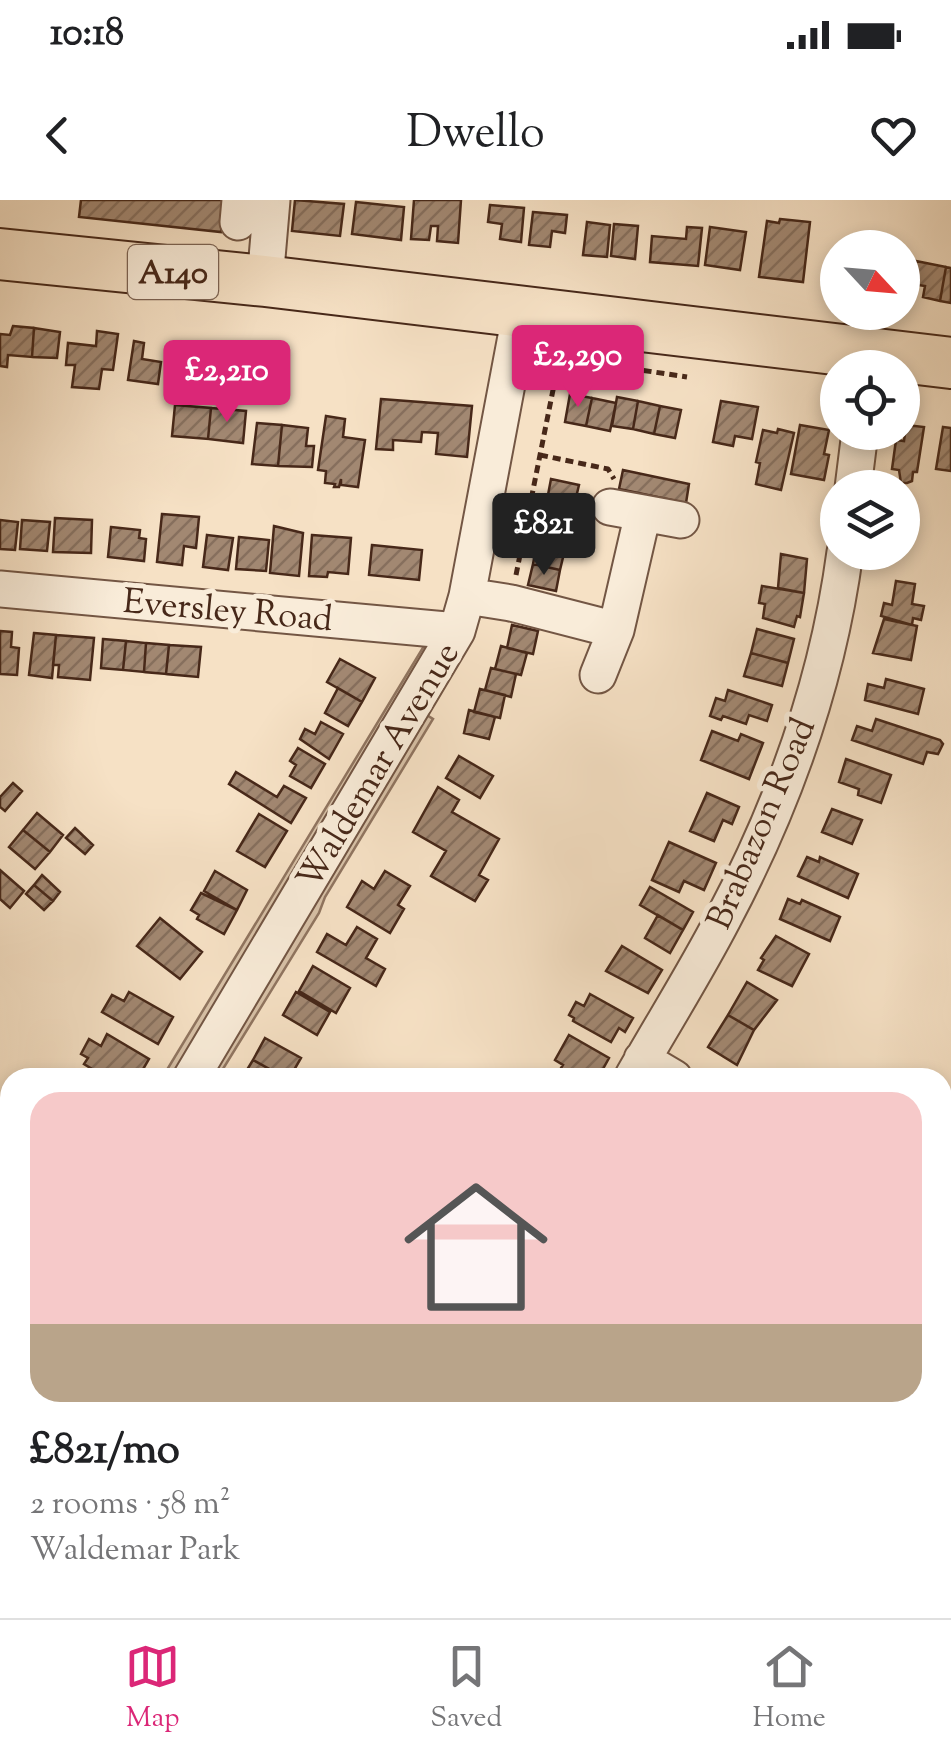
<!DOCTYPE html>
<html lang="en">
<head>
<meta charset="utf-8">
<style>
	body { margin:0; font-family:"Sorts Mill Goudy",serif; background:#f6f6f6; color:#202124; height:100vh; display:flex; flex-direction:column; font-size:38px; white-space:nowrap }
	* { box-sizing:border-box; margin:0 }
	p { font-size:32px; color:#757577 }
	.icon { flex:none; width:55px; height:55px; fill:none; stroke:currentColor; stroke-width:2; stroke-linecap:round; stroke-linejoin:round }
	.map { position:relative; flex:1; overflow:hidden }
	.side { position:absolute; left:0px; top:868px; width:952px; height:552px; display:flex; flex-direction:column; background:#fff; border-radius:30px 30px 0 0; box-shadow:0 5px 15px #0003 }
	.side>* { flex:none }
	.needle { width:65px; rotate:116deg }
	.tools { position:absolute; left:820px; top:30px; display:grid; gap:20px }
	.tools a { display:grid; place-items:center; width:100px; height:100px; border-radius:50%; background:#fff; box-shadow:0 5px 15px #0003; font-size:50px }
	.price { position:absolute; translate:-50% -85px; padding:0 22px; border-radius:10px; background:#db2777; color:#fff; font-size:32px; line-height:65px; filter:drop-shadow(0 2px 5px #0008) }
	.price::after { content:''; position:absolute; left:50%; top:60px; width:30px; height:22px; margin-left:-15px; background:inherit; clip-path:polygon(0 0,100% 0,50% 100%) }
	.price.active { background:#222; color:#fff }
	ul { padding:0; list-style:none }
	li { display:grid; align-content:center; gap:20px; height:530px; padding:0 30px }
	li+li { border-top:2px solid #e0e0e0 }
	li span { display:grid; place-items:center; height:310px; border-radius:30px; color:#555 }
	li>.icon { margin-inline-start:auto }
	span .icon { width:180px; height:180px; fill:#fffc; stroke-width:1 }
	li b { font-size:42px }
	.status { display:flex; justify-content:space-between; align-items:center; height:70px; padding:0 50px; background:#fff; direction:ltr }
	.status svg { height:28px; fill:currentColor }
	header { display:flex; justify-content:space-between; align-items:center; height:130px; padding:0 30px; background:#fff; font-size:45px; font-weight:600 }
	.dock { display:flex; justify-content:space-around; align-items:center; height:140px; border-top:2px solid #e0e0e0; background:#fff; font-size:28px; color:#757577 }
	.dock a { display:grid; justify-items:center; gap:5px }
	.dock .active { color:#db2777 }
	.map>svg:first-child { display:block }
	.green { fill:#d8c2a8; stroke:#907560; stroke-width:2.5 }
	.building { fill:url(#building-hatch); stroke:#472819; stroke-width:2.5 }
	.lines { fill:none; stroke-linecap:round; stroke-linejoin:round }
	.minor-casing { stroke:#735644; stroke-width:39 }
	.highway-casing { stroke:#472819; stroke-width:54 }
	.path { stroke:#472819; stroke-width:5; stroke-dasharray:8 5; stroke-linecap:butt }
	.minor { stroke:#f9ecd9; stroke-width:35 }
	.highway { stroke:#f6e1c5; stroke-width:50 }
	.labels { text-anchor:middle; stroke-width:10; stroke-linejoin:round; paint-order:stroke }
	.shield { fill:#f9ecd9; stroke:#7c6353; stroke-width:2.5 }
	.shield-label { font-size:32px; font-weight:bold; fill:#472819 }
	.street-label { font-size:35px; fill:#472819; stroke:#f9ecd9 }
</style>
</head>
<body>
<div class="status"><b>10:18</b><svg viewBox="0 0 49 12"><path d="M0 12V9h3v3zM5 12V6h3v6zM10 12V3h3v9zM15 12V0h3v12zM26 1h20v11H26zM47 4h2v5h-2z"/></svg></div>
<header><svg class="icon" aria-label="back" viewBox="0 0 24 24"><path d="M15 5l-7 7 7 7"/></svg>Dwello<svg class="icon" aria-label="heart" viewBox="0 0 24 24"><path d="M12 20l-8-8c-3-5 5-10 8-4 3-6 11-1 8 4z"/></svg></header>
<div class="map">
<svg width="951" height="1418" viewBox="0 0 951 1418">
	<defs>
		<pattern id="building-hatch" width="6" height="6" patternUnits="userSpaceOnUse" patternTransform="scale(2.5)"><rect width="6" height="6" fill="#a28872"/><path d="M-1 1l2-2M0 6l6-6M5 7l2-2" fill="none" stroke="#866f5d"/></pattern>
	</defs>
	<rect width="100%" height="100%" fill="#f6e1c5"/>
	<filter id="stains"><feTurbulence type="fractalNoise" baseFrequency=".002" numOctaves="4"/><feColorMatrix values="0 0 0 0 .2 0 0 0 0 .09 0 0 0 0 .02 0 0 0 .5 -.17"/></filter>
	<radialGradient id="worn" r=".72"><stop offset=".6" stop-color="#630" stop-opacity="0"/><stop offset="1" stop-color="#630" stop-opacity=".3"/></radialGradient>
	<path class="green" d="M424,446L447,452L414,507L433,519L325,697L319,713L218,877L162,878Z"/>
	<path class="building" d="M81,0H224L221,32L79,17Z
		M295,0L344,4L340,36L292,31Z
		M414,0H461L458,43L437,41L438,26H431L429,40L411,39Z
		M356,2L404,7L401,40L352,34Z
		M490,5L524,8L521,42L500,39L502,24L488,22Z
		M533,12L567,15L565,33L552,31L550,47L529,45Z
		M780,19L810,22L803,82L759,77L767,21L779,23Z
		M587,22L610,25L607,57L583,55Z
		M614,24L638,26L635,59L611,56Z
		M687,27L702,28L698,66L650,62L652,36L686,39Z
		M710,27L746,32L740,70L705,65Z
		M916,61L946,67L940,101L923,97L925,86L912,84Z
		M946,67L951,68V103L940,101Z
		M13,126L34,128L32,157L8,155L7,167L0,166V134L10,135Z
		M34,128L60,132L57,158L32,157Z
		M97,131L118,134L113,170L102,169L99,189L72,187L75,165H66L68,143L96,146Z
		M134,141L144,143L142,159L161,162L158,184L128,180Z
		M570,194L592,198L586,226L565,222Z
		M617,197L638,201L633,229L612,226Z
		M592,198L616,203L610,231L586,226Z
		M381,199L472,206L467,257L436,254L438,233L422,232L421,242L393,240V250L376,249Z
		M638,201L660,206L654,234L633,229Z
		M721,201L758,207L752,239L735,236L733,246L713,242Z
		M175,205L211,208L208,239L172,236Z
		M660,206L681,210L675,238L654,234Z
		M211,208L246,211L243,243L208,239Z
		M326,216L345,219L343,237L365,240L358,287L341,285V279L339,287H334L335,284L325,283L326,271L318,270Z
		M257,223L282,225L278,266L252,264Z
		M282,225L308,228L306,246H314L312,267L278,266Z
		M800,225L829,230L824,254L829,255L824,280L791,274Z
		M906,225L924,227L917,272H913L912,281L907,283H901L899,270L892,269L896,240L904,241Z
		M943,227L951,228V271L936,269Z
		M778,229L794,233L781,290L756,284L760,263L756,262L763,230L777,233Z
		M623,270L689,284L686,303L619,289Z
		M551,279L579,285L574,306L547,300Z
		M547,300L574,306L570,327L542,321Z
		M162,314L199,317L196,348L184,346L182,365L157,362Z
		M55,318L92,320L91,353L53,352Z
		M0,320L18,322L15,350L0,349Z
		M22,320L50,322L47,351L20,349Z
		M542,321L570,327L565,349L537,343Z
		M274,326L303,333L299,376L270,373Z
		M111,327L140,330L139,338L146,339L144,361L108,357Z
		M207,335L233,338L228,370L203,367Z
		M312,335L351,338L348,374L328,372L327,377L309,376Z
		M239,337L269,340L266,371L236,369Z
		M537,343L565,349L560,370L533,364Z
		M372,345L422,350L419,380L369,375Z
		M781,354L807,359L804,393L778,388Z
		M533,364L560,370L556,391L528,385Z
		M896,381L915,384L912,404L924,406L921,420L913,418L912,425L881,416L884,403L892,405Z
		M762,386L804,393L800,417L797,416L794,427L763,418L765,404L759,403Z
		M884,419L917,426L911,460L873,453Z
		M512,425L538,431L533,454L507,448Z
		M757,429L794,439L788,463L751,453Z
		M0,431L12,432L11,447L19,448L17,475L0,474Z
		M34,433L56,435L52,478L29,475Z
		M56,435L94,438L90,480L58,477L59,465H53Z
		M103,439L126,441L123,470L101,468Z
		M126,441L146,443L144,472L123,470Z
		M146,443L169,445L166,474L144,472Z
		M169,445L201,447L198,477L166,474Z
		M501,446L527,453L521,475L495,469Z
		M751,453L788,463L782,486L744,476Z
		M340,459L375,478L362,502L327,482Z
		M491,468L516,474L511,497L485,490Z
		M886,479L924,489L918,514L865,500L868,484L884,488Z
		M338,488L362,502L348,526L325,513Z
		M480,489L505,495L500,518L474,512Z
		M728,490L772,505L767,521L749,515L746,524L723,516L721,520L710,516L716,498L725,501Z
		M469,510L495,517L489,539L464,533Z
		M876,519L940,540L943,544L938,554L927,552L923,564L852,540L857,526L872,531Z
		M321,522L343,534L329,559L300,539L305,529L315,534Z
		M712,531L738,541L741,534L763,543L749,579L701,560Z
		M298,548L325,564L311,588L290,576L296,565L290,561Z
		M459,556L493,576L480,598L446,578Z
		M846,559L891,575L881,603L858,595L859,589L839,582Z
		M236,572L277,597L284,586L306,598L291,623L229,584Z
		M13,583L22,591L5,611L0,607V597Z
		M438,587L459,600L452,612L499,639L479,675L488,680L475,701L431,676L446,651L413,632Z
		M707,593L739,607L732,624L723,620L714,641L690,631Z
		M832,609L862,620L852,644L822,632Z
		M37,613L63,635L50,652L23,630Z
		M259,614L287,631L265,667L237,651Z
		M75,628L93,645L85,654L66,638Z
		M23,630L50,652L35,669L9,647Z
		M669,642L716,663L704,690L684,681L679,692L652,680Z
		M807,657L819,662L820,657L858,674L848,698L798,676Z
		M0,670L24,691L10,708L0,699Z
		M215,671L247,690L237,710L204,691Z
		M385,671L410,686L398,705L404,709L390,733L347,707L362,681L374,689Z
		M42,675L60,692L53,701L34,685Z
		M34,685L53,701L44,710L26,694Z
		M650,687L693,712L683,730L640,705Z
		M201,693L237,710L224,734L197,719L199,715L191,710Z
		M788,699L800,704L802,700L840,717L830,741L780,719Z
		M658,715L683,730L670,753L645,738Z
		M160,718L202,752L180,779L137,746Z
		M357,727L377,739L366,758L385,769L376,786L317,752L327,734L346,745Z
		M776,736L809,754L792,786L758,770L764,760L761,758Z
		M622,746L662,770L648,793L606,771Z
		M313,766L350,788L336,813L299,791Z
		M747,782L777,800L754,830L728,815Z
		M129,792L173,817L158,844L102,812L112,795L124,801Z
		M296,792L330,812L317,835L283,815Z
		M590,794L633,818L625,832L619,828L611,842L573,821L574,818L569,815L576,802L584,806Z
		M728,815L754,830L737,865L708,847Z
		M107,834L149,859L138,878H107L84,864L88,858L81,854L89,839L101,846Z
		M569,835L609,858L598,878H578L561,868L563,865L555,860Z
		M265,838L301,858L290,877L282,873V876L253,860Z
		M253,860L282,876L284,878H242Z
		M942,945L951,949L949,980L942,977Z
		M5,1308L10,1313V1364L0,1356V1315Z
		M165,1410H210L217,1415L215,1418H169L163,1414Z
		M551,1410H640L652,1418H559Z
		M809,1410H910L905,1418H805Z"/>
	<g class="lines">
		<defs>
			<path id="minor" d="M238,22L240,0
				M265,81L272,0
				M853,288L860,232
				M610,307L643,313
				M0,389L457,431
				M467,396L511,403L616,430
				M598,475L616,430L643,313L681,320
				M642,859L674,878
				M191,878L457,431L467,396L521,110
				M632,878C662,825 695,773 723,719C783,606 828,480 845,352
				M942,1058L951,1052
				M0,1142L10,1130
				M291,1418L296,1410"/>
			<path id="highway" d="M0,54L265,81L951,163"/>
		</defs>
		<use href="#minor" class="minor-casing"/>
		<use href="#highway" class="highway-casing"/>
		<path class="path" d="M540,255L608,269L614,279
			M516,375L557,170L575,160L687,177"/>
		<use href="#minor" class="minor"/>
		<use href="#highway" class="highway"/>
	</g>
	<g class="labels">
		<rect class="shield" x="128" y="45" width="90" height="54" rx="8"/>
		<g class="shield-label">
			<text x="173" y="83">A140</text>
		</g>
		<g class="street-label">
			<text transform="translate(228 409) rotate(5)" y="12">Eversley Road</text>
			<text transform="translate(377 565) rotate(-59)" y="12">Waldemar Avenue</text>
			<text transform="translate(760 623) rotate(-67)" y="12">Brabazon Road</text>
		</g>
	</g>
	<rect width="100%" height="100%" filter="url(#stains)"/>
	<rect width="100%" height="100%" fill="url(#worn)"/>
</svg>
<div class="tools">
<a><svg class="needle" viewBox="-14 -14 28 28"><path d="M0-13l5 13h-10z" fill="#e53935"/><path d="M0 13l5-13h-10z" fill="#757577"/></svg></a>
<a><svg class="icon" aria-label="locate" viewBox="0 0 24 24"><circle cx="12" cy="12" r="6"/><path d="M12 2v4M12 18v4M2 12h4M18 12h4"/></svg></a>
<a><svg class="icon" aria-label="layers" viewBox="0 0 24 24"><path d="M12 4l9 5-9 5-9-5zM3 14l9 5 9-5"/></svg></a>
</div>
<b class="price" style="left:578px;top:210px">£2,290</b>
<b class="price" style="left:227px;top:225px">£2,210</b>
<b class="price active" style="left:544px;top:378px">£821</b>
<section class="side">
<ul>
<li><span style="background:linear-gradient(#f6c9c9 75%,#b9a48a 0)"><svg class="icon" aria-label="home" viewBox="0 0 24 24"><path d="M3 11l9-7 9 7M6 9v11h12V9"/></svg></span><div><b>£821/mo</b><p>2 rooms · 58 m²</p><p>Waldemar Park</p></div></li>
</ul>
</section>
</div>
<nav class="dock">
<a class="active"><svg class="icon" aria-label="map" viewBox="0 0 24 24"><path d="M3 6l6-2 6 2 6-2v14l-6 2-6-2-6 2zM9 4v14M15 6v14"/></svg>Map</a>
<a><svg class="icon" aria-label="saved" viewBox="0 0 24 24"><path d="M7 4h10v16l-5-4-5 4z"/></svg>Saved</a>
<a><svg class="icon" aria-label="home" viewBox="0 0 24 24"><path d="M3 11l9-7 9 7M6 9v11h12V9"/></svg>Home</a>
</nav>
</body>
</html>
